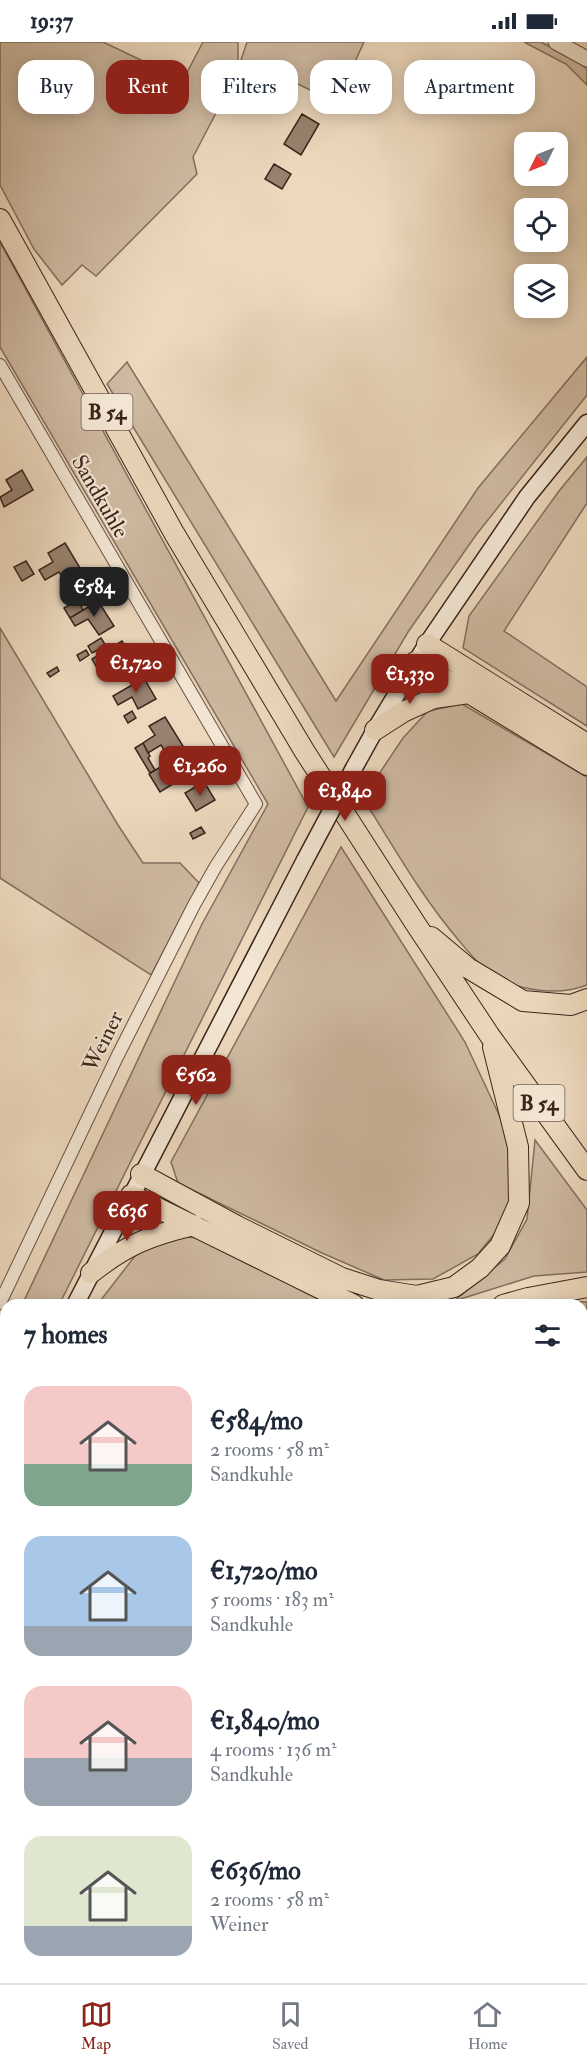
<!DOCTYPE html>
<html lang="en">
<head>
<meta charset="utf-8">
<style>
	body { margin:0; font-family:"IM FELL Double Pica",serif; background:#f2f2f3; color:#1f2937; height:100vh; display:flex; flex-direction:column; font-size:22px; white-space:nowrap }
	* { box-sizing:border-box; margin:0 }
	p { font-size:20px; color:#747a83 }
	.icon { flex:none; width:33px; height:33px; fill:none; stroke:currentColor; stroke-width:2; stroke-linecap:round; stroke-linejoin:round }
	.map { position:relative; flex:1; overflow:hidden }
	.sheet { position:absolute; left:0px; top:1257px; width:588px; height:684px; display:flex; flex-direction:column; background:#fff; border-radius:18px 18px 0 0; box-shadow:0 3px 15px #0003 }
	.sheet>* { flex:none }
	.banner { position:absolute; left:18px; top:18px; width:552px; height:54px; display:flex; gap:12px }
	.needle { width:39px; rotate:227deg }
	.fabs { position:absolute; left:514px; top:90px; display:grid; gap:12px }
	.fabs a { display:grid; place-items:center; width:54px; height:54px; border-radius:12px; background:#fff; box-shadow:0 3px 15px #0003; font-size:30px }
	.price { position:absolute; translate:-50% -51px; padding:0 14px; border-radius:12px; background:#8f2418; color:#fff; font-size:20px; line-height:39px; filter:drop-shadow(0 2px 3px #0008) }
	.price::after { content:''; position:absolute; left:50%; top:36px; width:18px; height:14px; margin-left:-9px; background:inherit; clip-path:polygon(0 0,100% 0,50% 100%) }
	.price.current { background:#222; color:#fff }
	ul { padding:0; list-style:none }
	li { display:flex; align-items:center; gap:18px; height:150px; padding:0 24px }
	li span { display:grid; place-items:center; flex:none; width:168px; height:120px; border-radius:18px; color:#555 }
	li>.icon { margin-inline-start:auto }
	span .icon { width:72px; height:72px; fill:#fffc; stroke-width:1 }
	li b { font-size:26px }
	h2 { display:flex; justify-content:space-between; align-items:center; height:72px; padding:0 24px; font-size:26px }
	.pill { padding:0 21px; border-radius:18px; background:#fff; box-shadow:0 3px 15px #0003; font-size:21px; line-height:54px }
	.pill.current { background:#8f2418; color:#fff }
	.status { display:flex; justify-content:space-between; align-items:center; height:42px; padding:0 30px; background:#fff; direction:ltr }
	.status svg { height:16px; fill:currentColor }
	.dock { display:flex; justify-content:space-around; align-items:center; height:84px; border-top:2px solid #e0e1e3; background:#fff; font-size:16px; color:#747a83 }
	.dock a { display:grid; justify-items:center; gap:3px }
	.dock .current { color:#8f2418 }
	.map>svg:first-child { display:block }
	.green { fill:#ceb9a1; stroke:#846e5e; stroke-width:1.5 }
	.building { fill:#97826f; stroke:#3b241b; stroke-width:1.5 }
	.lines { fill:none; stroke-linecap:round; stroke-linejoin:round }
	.minor-casing { stroke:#675144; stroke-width:14 }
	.tertiary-casing { stroke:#675144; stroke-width:17 }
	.secondary-casing { stroke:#3b241b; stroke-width:19 }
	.trunk-casing { stroke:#3b241b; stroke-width:22 }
	.minor { stroke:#f3e6d4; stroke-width:12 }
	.tertiary { stroke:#f3e6d4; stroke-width:15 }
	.secondary { stroke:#f3e6d4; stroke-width:16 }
	.trunk { stroke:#ecd8bd; stroke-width:20 }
	.secondary-bridge-casing { stroke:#3b241b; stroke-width:19; stroke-linecap:butt }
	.secondary-bridge { stroke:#f3e6d4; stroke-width:16 }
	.labels { text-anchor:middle; stroke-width:4.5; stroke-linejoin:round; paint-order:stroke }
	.shield { fill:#f3e6d4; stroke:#725e52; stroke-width:1.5 }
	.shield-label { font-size:21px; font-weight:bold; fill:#3b241b }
	.street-label { font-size:22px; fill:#3b241b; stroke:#f3e6d4 }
</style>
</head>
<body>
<div class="status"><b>19:37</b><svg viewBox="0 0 49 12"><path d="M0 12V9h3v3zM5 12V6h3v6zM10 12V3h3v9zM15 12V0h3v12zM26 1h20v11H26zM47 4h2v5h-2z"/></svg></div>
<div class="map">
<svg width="587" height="1941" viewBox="0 0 587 1941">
	<rect width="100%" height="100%" fill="#ecd8bd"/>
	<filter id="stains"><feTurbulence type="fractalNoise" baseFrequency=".00333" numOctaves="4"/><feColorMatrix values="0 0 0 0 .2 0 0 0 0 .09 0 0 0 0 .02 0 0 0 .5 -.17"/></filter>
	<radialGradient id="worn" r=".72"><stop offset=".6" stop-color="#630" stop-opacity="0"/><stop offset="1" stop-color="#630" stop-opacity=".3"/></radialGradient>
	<path class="green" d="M0,0H103L183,38L203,0H238V27L247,0H364L336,61L262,24L258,35L238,29L193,115L197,132L96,234L82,223L62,243L34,207L0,143Z
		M524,0H541L577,19L587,27V43L566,22Z
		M0,200L308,765L59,1263H22L202,882L268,762L0,305Z
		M587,315V353L476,493L408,590L334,715L107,342L127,320L336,659L478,446Z
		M587,415V461L504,589L587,645V684L463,606L469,574L559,449Z
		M0,586L118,783L143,821H180L199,841L151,933L0,836Z
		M462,662L587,735V943C560,954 523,949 498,936C484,929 471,913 461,901C423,857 394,806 363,756L403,696L428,669Z
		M341,805L465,1000L500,1075L510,1107L512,1170L478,1212L433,1237L384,1238L322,1211L178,1141L171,1120Z
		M535,1098L587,1168V1230L534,1234L454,1259L505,1217L527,1177Z
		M169,1193L197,1196L330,1263H97L142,1205Z
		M549,1259L587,1260V1746L582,1745V1263H532Z
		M6,1293V1358L0,1368V1304Z
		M6,1432V1501L2,1499L0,1502V1442Z"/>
	<path class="building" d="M302,72L319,82L301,113L284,102Z
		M274,122L291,132L282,147L265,137Z
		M22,428L33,448L4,465L0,455L12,448L6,438Z
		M65,501L83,531L66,541L59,530L45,538L39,528L53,520L48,511Z
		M26,519L34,532L22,539L14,525Z
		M78,558L83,568L70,576L64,566Z
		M98,559L114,584L99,593L88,577L75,584L70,576Z
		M101,596L106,604L92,611L88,604Z
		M122,599L132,616L101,633L92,617Z
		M86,608L89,613L80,619L77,613Z
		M57,625L59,629L50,635L47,631Z
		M144,636L156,657L138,667L132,655L118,663L113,654Z
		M132,669L136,676L128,681L124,674Z
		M165,675L183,704L167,714L161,703L148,711L143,701L155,693L149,684Z
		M143,701L150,714L148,716L155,728L150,731L135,706Z
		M170,719L181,737L160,750L149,732Z
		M204,740L215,758L196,769L185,751Z
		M201,785L205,791L193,797L190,791Z"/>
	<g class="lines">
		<defs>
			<path id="minor" d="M0,323L256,762L216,824L194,863L117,1015L0,1261
				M0,1642L6,1643
				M582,1747L587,1751"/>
			<path id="tertiary" d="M556,0L587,17"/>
			<path id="secondary" d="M354,726L375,688L427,602L527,455L587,381
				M75,1263L305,818
				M0,1404L6,1394"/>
			<path id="trunk" d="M0,177L174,491L305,710L415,881L490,994L587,1128
				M427,602L587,702
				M415,620L469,651L587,723
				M375,688L403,670L434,656L469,651
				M431,895L468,926L523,959L571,963L587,957
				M141,1132L237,1184L342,1236L379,1248L417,1254L454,1245L480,1226L500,1204L519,1161L518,1105L493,1005
				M131,1153L354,1263
				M91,1231C126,1203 151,1193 194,1183
				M503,1263L528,1256L587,1245"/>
		</defs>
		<use href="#minor" class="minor-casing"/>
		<use href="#tertiary" class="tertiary-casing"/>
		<use href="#secondary" class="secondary-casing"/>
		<use href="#trunk" class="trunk-casing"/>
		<use href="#minor" class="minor"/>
		<use href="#tertiary" class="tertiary"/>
		<use href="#secondary" class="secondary"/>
		<use href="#trunk" class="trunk"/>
		<defs>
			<path id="secondary-bridge" d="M305,818L354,726"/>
		</defs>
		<use href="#secondary-bridge" class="secondary-bridge-casing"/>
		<use href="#secondary-bridge" class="secondary-bridge"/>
	</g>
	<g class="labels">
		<g class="shield">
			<rect x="81.5" y="352" width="51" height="36" rx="4.5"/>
			<rect x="513.5" y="1043" width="51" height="36" rx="4.5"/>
		</g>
		<g class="shield-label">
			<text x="107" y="377">B 54</text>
			<text x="539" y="1068">B 54</text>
		</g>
		<g class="street-label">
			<text transform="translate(101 454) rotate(60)" y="8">Sandkuhle</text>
			<text transform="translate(102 999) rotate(-64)" y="8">Weiner</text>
		</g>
	</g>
	<rect width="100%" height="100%" filter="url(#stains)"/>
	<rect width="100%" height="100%" fill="url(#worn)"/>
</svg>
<div class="fabs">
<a><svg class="needle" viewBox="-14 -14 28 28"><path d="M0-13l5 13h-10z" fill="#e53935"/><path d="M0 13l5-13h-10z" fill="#747a83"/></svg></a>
<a><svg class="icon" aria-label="locate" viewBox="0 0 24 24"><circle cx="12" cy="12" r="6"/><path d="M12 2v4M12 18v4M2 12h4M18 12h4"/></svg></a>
<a><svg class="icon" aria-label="layers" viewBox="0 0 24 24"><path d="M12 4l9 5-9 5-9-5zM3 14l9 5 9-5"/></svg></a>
</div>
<b class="price current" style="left:94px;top:576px">€584</b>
<b class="price" style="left:136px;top:652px">€1,720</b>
<b class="price" style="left:410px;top:663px">€1,330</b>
<b class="price" style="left:200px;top:755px">€1,260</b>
<b class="price" style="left:345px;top:780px">€1,840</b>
<b class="price" style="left:196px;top:1064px">€562</b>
<b class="price" style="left:127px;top:1200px">€636</b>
<div class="banner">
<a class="pill">Buy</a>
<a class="pill current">Rent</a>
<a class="pill">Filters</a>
<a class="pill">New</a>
<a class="pill">Apartment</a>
</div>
<section class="sheet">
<h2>7 homes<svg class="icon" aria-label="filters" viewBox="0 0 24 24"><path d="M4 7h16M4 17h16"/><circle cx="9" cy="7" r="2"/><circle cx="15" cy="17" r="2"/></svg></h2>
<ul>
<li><span style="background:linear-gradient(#f6c9c9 65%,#7fa58c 0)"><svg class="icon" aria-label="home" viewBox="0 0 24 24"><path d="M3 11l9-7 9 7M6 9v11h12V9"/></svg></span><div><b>€584/mo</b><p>2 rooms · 58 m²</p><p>Sandkuhle</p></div></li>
<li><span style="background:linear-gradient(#a9c7e8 75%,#9aa5b1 0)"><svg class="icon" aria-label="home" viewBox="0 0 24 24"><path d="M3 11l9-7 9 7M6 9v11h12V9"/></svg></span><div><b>€1,720/mo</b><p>5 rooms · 183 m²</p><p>Sandkuhle</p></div></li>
<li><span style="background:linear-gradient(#f6c9c9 60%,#9aa5b1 0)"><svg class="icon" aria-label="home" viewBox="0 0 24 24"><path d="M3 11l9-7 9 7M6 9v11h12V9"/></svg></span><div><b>€1,840/mo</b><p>4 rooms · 136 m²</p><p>Sandkuhle</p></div></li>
<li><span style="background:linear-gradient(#dfe7d0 75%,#9aa5b1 0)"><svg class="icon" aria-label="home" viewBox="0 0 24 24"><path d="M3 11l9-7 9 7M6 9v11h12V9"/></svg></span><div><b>€636/mo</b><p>2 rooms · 58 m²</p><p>Weiner</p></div></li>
</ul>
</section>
</div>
<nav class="dock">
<a class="current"><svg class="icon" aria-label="map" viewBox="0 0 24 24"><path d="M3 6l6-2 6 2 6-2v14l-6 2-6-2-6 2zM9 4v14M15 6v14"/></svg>Map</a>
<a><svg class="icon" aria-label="saved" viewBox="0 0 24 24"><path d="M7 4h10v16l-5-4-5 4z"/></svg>Saved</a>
<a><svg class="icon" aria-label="home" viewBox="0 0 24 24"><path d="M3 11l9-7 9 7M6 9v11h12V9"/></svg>Home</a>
</nav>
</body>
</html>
